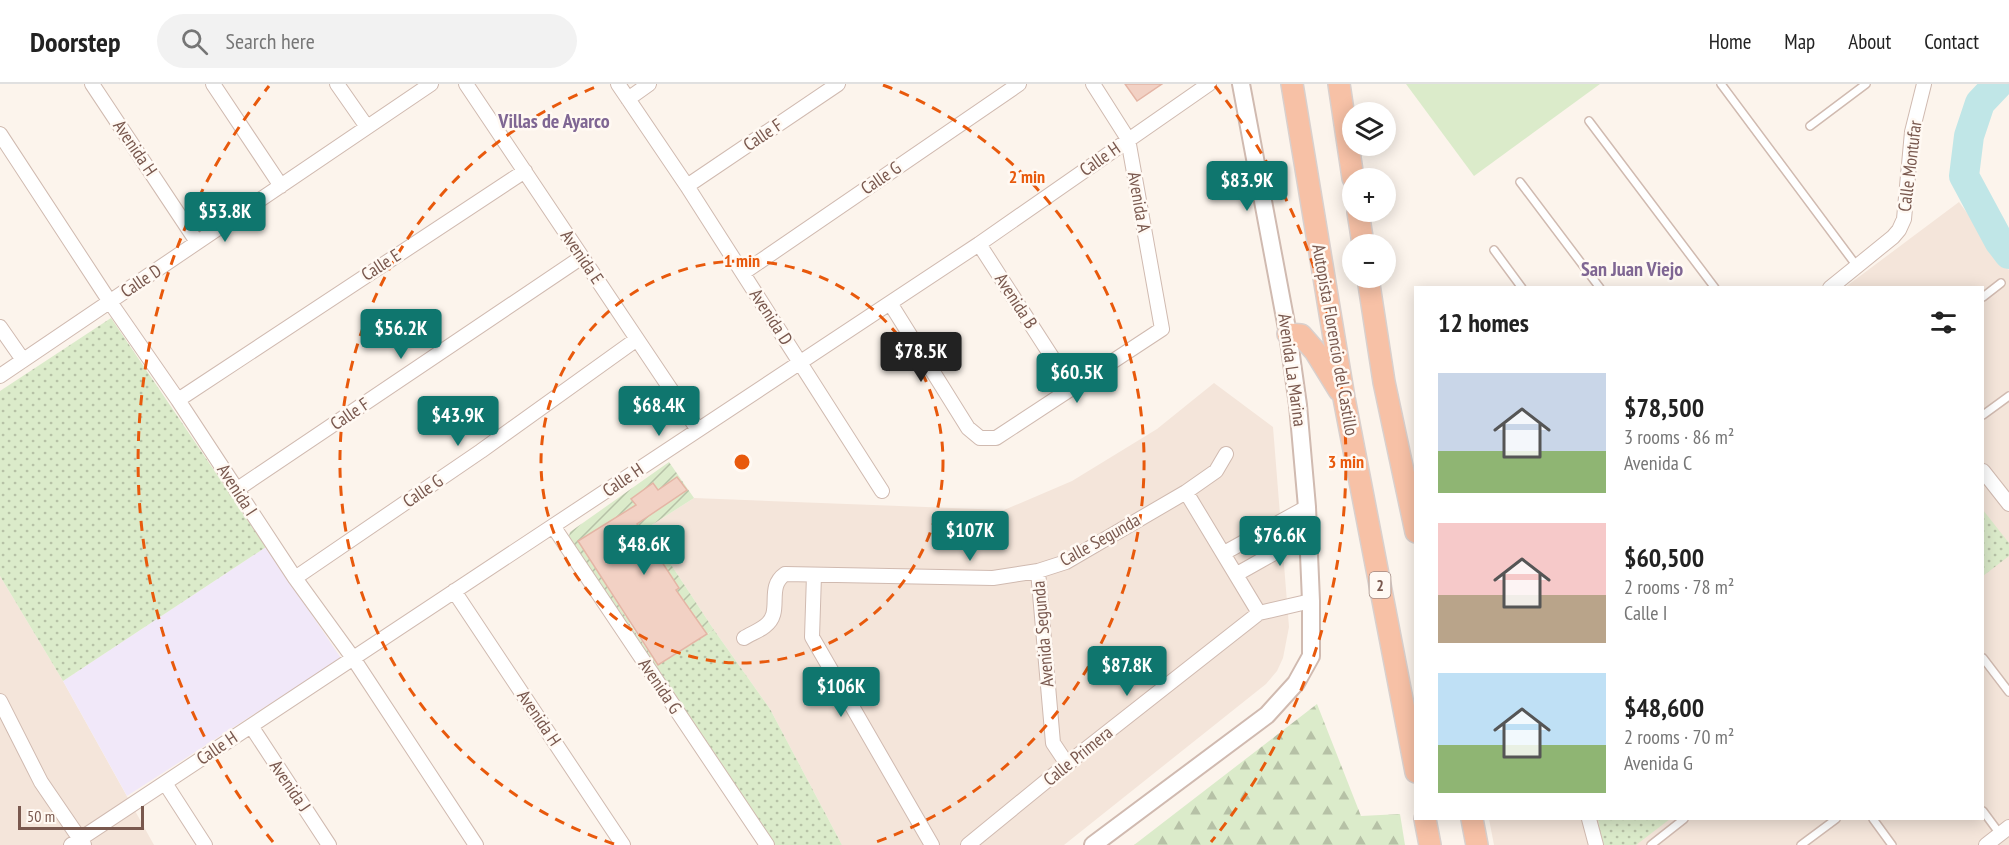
<!DOCTYPE html>
<html lang="en">
<head>
<meta charset="utf-8">
<style>
	body { margin:0; font-family:"PT Sans Narrow",sans-serif; background:#f2f2f2; color:#222; height:100vh; display:flex; flex-direction:column; font-size:22px; white-space:nowrap }
	* { box-sizing:border-box; margin:0 }
	p { font-size:20px; color:#767676 }
	.icon { flex:none; width:33px; height:33px; fill:none; stroke:currentColor; stroke-width:2; stroke-linecap:round; stroke-linejoin:round }
	.map { position:relative; flex:1; overflow:hidden }
	.details { position:absolute; left:1414px; top:202px; width:570px; height:534px; display:flex; flex-direction:column; background:#fff; border-radius:0px; box-shadow:0 3px 15px #0003 }
	.details>* { flex:none }
	.controls { position:absolute; left:1342px; top:18px; display:grid; gap:12px }
	.controls a { display:grid; place-items:center; width:54px; height:54px; border-radius:50%; background:#fff; box-shadow:0 3px 15px #0003; font-size:30px }
	.scale { position:absolute; left:18px; bottom:15px; width:126px; box-sizing:border-box; padding-left:6px; border:3px solid #79584e; border-top:0; font-size:16px; line-height:21px; white-space:nowrap; color:#79584e; -webkit-text-stroke:4px #fff9f3; paint-order:stroke }
	.price { position:absolute; translate:-50% -51px; padding:0 14px; border-radius:6px; background:#0f766e; color:#fff; font-size:20px; line-height:39px; filter:drop-shadow(0 2px 3px #0008) }
	.price::after { content:''; position:absolute; left:50%; top:36px; width:18px; height:14px; margin-left:-9px; background:inherit; clip-path:polygon(0 0,100% 0,50% 100%) }
	.price.active { background:#222; color:#fff }
	ul { padding:0; list-style:none }
	li { display:flex; align-items:center; gap:18px; height:150px; padding:0 24px }
	li span { display:grid; place-items:center; flex:none; width:168px; height:120px; border-radius:0px; color:#555 }
	li>.icon { margin-inline-start:auto }
	span .icon { width:72px; height:72px; fill:#fffc; stroke-width:1 }
	li b { font-size:26px }
	h2 { display:flex; justify-content:space-between; align-items:center; height:72px; padding:0 24px; font-size:26px }
	header { display:flex; align-items:center; gap:36px; box-sizing:border-box; height:84px; padding:0 30px; background:#fff; border-bottom:2px solid #e0e0e0 }
	header strong { font-size:28px }
	nav { display:flex; gap:33px; margin-inline-start:auto; font-size:21px }
	.search { width:420px; height:54px; background:#f2f2f2; display:flex; align-items:center; gap:15px; box-sizing:border-box; padding:0 21px; border-radius:33px; color:#767676; font-size:22px }
	.map>svg:first-child { display:block }
	.residential { fill:#f4e5da }
	.education { fill:#f1e8f9 }
	.grass { fill:#dbebca }
	.forest { fill:url(#forest-firs) }
	.park { fill:url(#park-dots) }
	.garden { fill:url(#garden-furrows) }
	.lines { fill:none; stroke-linecap:round; stroke-linejoin:round }
	.river { stroke:#c0e6e7; stroke-width:30 }
	.building { fill:#f2d1c4; stroke:#e4b5a5; stroke-width:1.5 }
	.service-casing { stroke:#d0bab0; stroke-width:10 }
	.minor-casing { stroke:#d0bab0; stroke-width:16 }
	.tertiary-casing { stroke:#d0bab0; stroke-width:20 }
	.trunk-casing { stroke:#d9d0cd; stroke-width:24 }
	.service { stroke:#fff; stroke-width:7 }
	.minor { stroke:#fff; stroke-width:14 }
	.tertiary { stroke:#fff; stroke-width:16 }
	.trunk { stroke:#f7c1a6; stroke-width:21 }
	.ring { fill:none; stroke:#e8590c; stroke-width:3; stroke-dasharray:10 8 }
	.labels { text-anchor:middle; stroke-width:5; stroke-linejoin:round; paint-order:stroke }
	.shield { fill:#fff9f3; stroke:#a18880; stroke-width:1.5 }
	.shield-label { font-size:16px; font-weight:bold; fill:#79584e }
	.street-label { font-size:18px; fill:#79584e; stroke:#fff9f3 }
	.neighbourhood-label { font-size:20px; font-weight:bold; fill:#7f6693; stroke:#fff9f3 }
	.centre { fill:#e8590c; stroke:#fff9f3; stroke-width:3 }
	.ring-label { font-size:18px; text-anchor:middle; font-weight:bold; fill:#e8590c; stroke:#fff9f3; stroke-width:5; stroke-linejoin:round; paint-order:stroke }
</style>
</head>
<body>
<header>
<strong>Doorstep</strong>
<div class="search"><svg class="icon" aria-label="search" viewBox="0 0 24 24"><circle cx="10" cy="10" r="6"/><path d="M15 15l6 6"/></svg>Search here</div>
<nav><a>Home</a><a>Map</a><a>About</a><a>Contact</a></nav>
</header>
<div class="map">
<svg width="2009" height="761" viewBox="0 0 2009 761">
	<defs>
		<pattern id="forest-firs" width="22" height="20" patternUnits="userSpaceOnUse" patternTransform="scale(1.5)"><rect width="22" height="20" fill="#dbebca"/><path d="M5 1l3.5 6h-7zM16 11l3.5 6h-7z" fill="#b6c1a6"/></pattern>
		<pattern id="park-dots" width="8" height="8" patternUnits="userSpaceOnUse" patternTransform="scale(1.5)"><rect width="8" height="8" fill="#dbebca"/><path d="M2 2h.1M6 6h.1" fill="none" stroke="#b6c1a6" stroke-width="1.8" stroke-linecap="round"/></pattern>
		<pattern id="garden-furrows" width="10" height="10" patternUnits="userSpaceOnUse" patternTransform="scale(1.5)"><rect width="10" height="10" fill="#dbebca"/><path d="M-1 1l2-2M0 10L10 0M9 11l2-2" fill="none" stroke="#b6c1a6"/></pattern>
	</defs>
	<rect width="100%" height="100%" fill="#fcf4ec"/>
	<path class="residential" d="M1959,118L2009,186V761H1494L1489,735H1983V204H1844Z
		M1214,299L1273,343L1289,543L1283,574L1277,587L1266,600L1064,761H842L770,625L714,546L647,444L694,414L1004,426L1072,397L1157,345Z
		M0,492L63,597L154,761H0Z"/>
	<path class="education" d="M266,463L341,574L127,712L63,597Z"/>
	<path class="grass" d="M1406,0H1600L1474,92Z"/>
	<path class="forest" d="M1317,620L1361,732L1400,730L1405,761H1134Z"/>
	<path class="park" d="M111,234L266,463L63,597L0,492V307Z
		M1983,426L2009,459V472L1983,492Z
		M714,546L770,625L842,761H772L653,584Z
		M1598,735H1670L1636,761H1602Z"/>
	<path class="garden" d="M669,378L694,414L647,444L714,546L707,550L676,506L679,504L628,426L579,457L626,533L637,526L640,531L629,539L658,581L653,584L568,456L570,448Z"/>
	<g class="lines">
		<path class="river" d="M1998,0L1980,19L1969,52L1964,92L1999,157L2009,170"/>
	</g>
	<path class="building" d="M1125,0H1162L1137,17Z
		M677,393L687,406L637,440L679,504L676,506L707,550L658,581L578,457L636,421L631,415L653,399L658,406Z"/>
	<g class="lines">
		<defs>
			<path id="service" d="M1721,0L1856,181
				M1589,37L1715,204
				M1810,42L1866,0
				M1520,98L1600,204
				M1494,166L1522,204
				M1983,213L2001,199
				M1983,331L2009,312
				M1983,574L2009,608
				M1983,727L2000,750
				M1873,735L1892,761
				M1651,761L1684,735
				M1801,761L1836,735"/>
			<path id="minor" d="M92,0L197,158
				M213,0L281,102
				M337,0L367,43
				M466,0L698,346
				M618,0L687,102L882,407
				M628,15L649,0
				M0,50L110,218L178,316L295,494L353,574L476,761
				M687,102L838,0
				M979,160L1072,304
				M743,189L1019,0
				M1830,204L1893,153L1899,146L1904,135L1912,48L1924,0
				M890,219L968,344L980,354H996L1162,245L1128,55L1093,0
				M0,243L23,276
				M0,292L431,0
				M178,316L525,87
				M1983,387L2009,420
				M236,406L582,173
				M1186,408L1259,529
				M553,442L767,761
				M1224,469L1307,423
				M1038,487L1053,659L1067,680
				M1237,490L1308,450
				M814,491L812,553L932,761
				M295,494L481,367L637,255
				M454,507L623,761
				M744,554C750,550 759,547 765,542C784,528 765,504 785,490L993,494L1038,487L1066,478L1186,408L1216,387L1226,370
				M0,617L41,698L84,761
				M251,642L329,761
				M165,699L205,761
				M1589,735L1596,761
				M71,761L979,160L1209,0
				M968,761L1067,680L1259,529L1311,517
				M1986,761L2009,743"/>
			<path id="tertiary" d="M1093,761L1267,631L1296,599L1311,572V517L1307,423L1298,321L1288,250L1241,0"/>
			<path id="trunk" d="M1292,0L1344,314L1416,688
				M1339,0L1353,94
				M1358,128L1363,160
				M1368,194L1384,298L1416,448
				M1288,250L1301,251L1315,267L1339,306
				M1425,735L1430,761
				M1472,735L1477,761"/>
		</defs>
		<use href="#service" class="service-casing"/>
		<use href="#minor" class="minor-casing"/>
		<use href="#tertiary" class="tertiary-casing"/>
		<use href="#trunk" class="trunk-casing"/>
		<use href="#service" class="service"/>
		<use href="#minor" class="minor"/>
		<use href="#tertiary" class="tertiary"/>
		<use href="#trunk" class="trunk"/>
	</g>
	<g class="ring">
		<circle cx="742" cy="378" r="201"/>
		<path d="M614 760A403 403 0 0 1 601 1M883 1A403 403 0 0 1 870 760"/>
		<path d="M273 758A604 604 0 0 1 269 2M1215 2A604 604 0 0 1 1211 758"/>
	</g>
	<g class="labels">
		<rect class="shield" x="1369.5" y="488" width="21" height="26" rx="4.5"/>
		<g class="shield-label">
			<text x="1380" y="507">2</text>
		</g>
		<g class="street-label">
			<text transform="translate(763 51) rotate(-34)" y="6">Calle F</text>
			<text transform="translate(135 64) rotate(56)" y="6">Avenida H</text>
			<text transform="translate(1100 75) rotate(-35)" y="6">Calle H</text>
			<text transform="translate(1910 82) rotate(-83)" y="6">Calle Montufar</text>
			<text transform="translate(881 94) rotate(-34)" y="6">Calle G</text>
			<text transform="translate(1139 118) rotate(80)" y="6">Avenida A</text>
			<text transform="translate(582 173) rotate(56)" y="6">Avenida E</text>
			<text transform="translate(381 181) rotate(-33)" y="6">Calle E</text>
			<text transform="translate(141 197) rotate(-34)" y="6">Calle D</text>
			<text transform="translate(1016 217) rotate(57)" y="6">Avenida B</text>
			<text transform="translate(771 233) rotate(57)" y="6">Avenida D</text>
			<text transform="translate(1335 256) rotate(80)" y="6">Autopista Florencio del Castillo</text>
			<text transform="translate(1292 286) rotate(82)" y="6">Avenida La Marina</text>
			<text transform="translate(350 330) rotate(-34)" y="6">Calle F</text>
			<text transform="translate(623 396) rotate(-34)" y="6">Calle H</text>
			<text transform="translate(237 406) rotate(57)" y="6">Avenida I</text>
			<text transform="translate(423 407) rotate(-34)" y="6">Calle G</text>
			<text transform="translate(1100 456) rotate(-29)" y="6">Calle Segunda</text>
			<text transform="translate(1043 550) rotate(-95)" y="6">Avenida Segunda</text>
			<text transform="translate(660 602) rotate(56)" y="6">Avenida G</text>
			<text transform="translate(539 634) rotate(56)" y="6">Avenida H</text>
			<text transform="translate(217 664) rotate(-34)" y="6">Calle H</text>
			<text transform="translate(1078 672) rotate(-39)" y="6">Calle Primera</text>
			<text transform="translate(290 702) rotate(56)" y="6">Avenida J</text>
		</g>
		<g class="neighbourhood-label">
			<text x="554" y="44">Villas de Ayarco</text>
			<text x="1632" y="192">San Juan Viejo</text>
		</g>
	</g>
	<circle cx="742" cy="378" r="9" class="centre"/>
	<g class="ring-label">
		<text x="1027" y="99">2 min</text>
		<text x="742" y="183">1 min</text>
		<text x="1346" y="384">3 min</text>
	</g>
</svg>
<div class="controls">
<a><svg class="icon" aria-label="layers" viewBox="0 0 24 24"><path d="M12 4l9 5-9 5-9-5zM3 14l9 5 9-5"/></svg></a>
<a>+</a>
<a>−</a>
</div>
<div class="scale">50 m</div>
<b class="price" style="left:1247px;top:128px">$83.9K</b>
<b class="price" style="left:225px;top:159px">$53.8K</b>
<b class="price" style="left:401px;top:276px">$56.2K</b>
<b class="price active" style="left:921px;top:299px">$78.5K</b>
<b class="price" style="left:1077px;top:320px">$60.5K</b>
<b class="price" style="left:659px;top:353px">$68.4K</b>
<b class="price" style="left:458px;top:363px">$43.9K</b>
<b class="price" style="left:970px;top:478px">$107K</b>
<b class="price" style="left:1280px;top:483px">$76.6K</b>
<b class="price" style="left:644px;top:492px">$48.6K</b>
<b class="price" style="left:1127px;top:613px">$87.8K</b>
<b class="price" style="left:841px;top:634px">$106K</b>
<section class="details">
<h2>12 homes<svg class="icon" aria-label="filters" viewBox="0 0 24 24"><path d="M4 7h16M4 17h16"/><circle cx="9" cy="7" r="2"/><circle cx="15" cy="17" r="2"/></svg></h2>
<ul>
<li><span style="background:linear-gradient(#c9d6e8 65%,#8fb573 0)"><svg class="icon" aria-label="home" viewBox="0 0 24 24"><path d="M3 11l9-7 9 7M6 9v11h12V9"/></svg></span><div><b>$78,500</b><p>3 rooms · 86 m²</p><p>Avenida C</p></div></li>
<li><span style="background:linear-gradient(#f6c9c9 60%,#b9a48a 0)"><svg class="icon" aria-label="home" viewBox="0 0 24 24"><path d="M3 11l9-7 9 7M6 9v11h12V9"/></svg></span><div><b>$60,500</b><p>2 rooms · 78 m²</p><p>Calle I</p></div></li>
<li><span style="background:linear-gradient(#bfe0f5 60%,#8fb573 0)"><svg class="icon" aria-label="home" viewBox="0 0 24 24"><path d="M3 11l9-7 9 7M6 9v11h12V9"/></svg></span><div><b>$48,600</b><p>2 rooms · 70 m²</p><p>Avenida G</p></div></li>
</ul>
</section>
</div>
</body>
</html>
